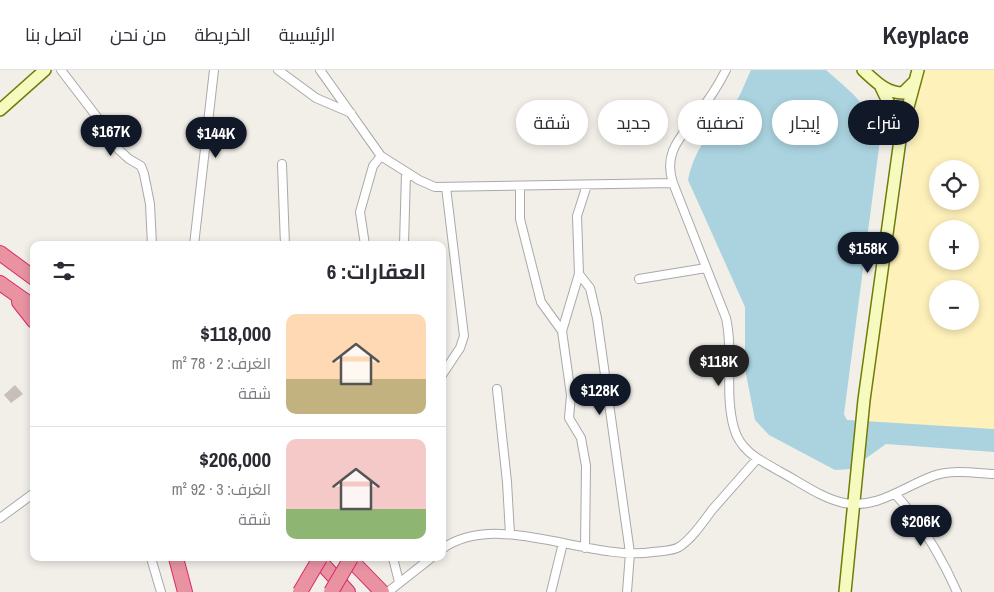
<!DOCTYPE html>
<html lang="ar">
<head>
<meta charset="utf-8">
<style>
	body { margin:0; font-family:"Archivo Narrow",Cairo,sans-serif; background:#f7f7f7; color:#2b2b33; direction:rtl; height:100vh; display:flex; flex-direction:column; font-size:19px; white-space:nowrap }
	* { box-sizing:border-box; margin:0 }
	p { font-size:16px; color:#7c7c81 }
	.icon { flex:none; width:28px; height:28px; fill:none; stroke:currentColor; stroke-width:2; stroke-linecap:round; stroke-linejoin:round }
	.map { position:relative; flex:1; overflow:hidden; direction:ltr }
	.details { position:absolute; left:30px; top:171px; width:416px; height:320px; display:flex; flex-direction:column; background:#fff; border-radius:10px; box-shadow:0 2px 8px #0003; direction:rtl }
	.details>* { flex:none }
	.hud { position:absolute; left:461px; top:30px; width:458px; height:45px; direction:rtl; display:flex; gap:10px }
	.controls { position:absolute; left:929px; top:90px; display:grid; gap:10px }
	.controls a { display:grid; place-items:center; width:50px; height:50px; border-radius:50%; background:#fff; box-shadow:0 2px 8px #0003; font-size:25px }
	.price { position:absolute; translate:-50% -42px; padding:0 11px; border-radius:18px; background:#111827; color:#fff; font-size:16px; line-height:32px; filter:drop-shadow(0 1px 2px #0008) }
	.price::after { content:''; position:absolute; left:50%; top:30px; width:15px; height:11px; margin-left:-8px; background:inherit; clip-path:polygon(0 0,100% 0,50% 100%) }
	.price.selected { background:#222; color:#fff }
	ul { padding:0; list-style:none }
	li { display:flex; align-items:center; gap:15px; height:125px; padding:0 20px }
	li+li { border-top:1px solid #e1e1e2 }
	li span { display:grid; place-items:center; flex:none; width:140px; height:100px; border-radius:10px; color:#555 }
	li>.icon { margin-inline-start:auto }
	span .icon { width:60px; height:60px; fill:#fffc; stroke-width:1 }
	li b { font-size:21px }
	h2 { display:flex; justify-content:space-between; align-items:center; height:60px; padding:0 20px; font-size:21px }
	.pill { padding:0 18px; border-radius:22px; background:#fff; box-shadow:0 2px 8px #0003; font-size:18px; line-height:45px }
	.pill.selected { background:#111827; color:#fff }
	header { display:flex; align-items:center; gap:30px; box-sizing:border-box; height:70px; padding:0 25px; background:#fff; border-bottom:1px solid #e1e1e2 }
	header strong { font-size:24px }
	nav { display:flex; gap:28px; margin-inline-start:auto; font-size:18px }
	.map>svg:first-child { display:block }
	.sand { fill:#fff1ba; fill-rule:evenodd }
	.water { fill:#aad3df }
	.building { fill:#c7bfb8 }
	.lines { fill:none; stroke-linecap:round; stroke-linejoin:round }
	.street-casing { stroke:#a9a9a9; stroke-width:10 }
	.secondary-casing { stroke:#707d05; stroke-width:14 }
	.highway-casing { stroke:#dc2a67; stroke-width:16 }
	.street { stroke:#fff; stroke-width:8 }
	.secondary { stroke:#f7fabf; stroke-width:11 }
	.highway { stroke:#e892a2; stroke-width:14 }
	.highway-bridge-casing { stroke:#dc2a67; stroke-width:16; stroke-linecap:butt }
	.highway-bridge { stroke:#e892a2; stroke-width:14 }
</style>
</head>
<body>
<header>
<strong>Keyplace</strong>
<nav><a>الرئيسية</a><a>الخريطة</a><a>من نحن</a><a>اتصل بنا</a></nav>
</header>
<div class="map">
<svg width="994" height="522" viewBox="0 0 994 522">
	<rect width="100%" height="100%" fill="#f2efe9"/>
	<path class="sand" d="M922,0H994V359L862,351ZM938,99H970V131H938ZM938,159H970V191H938ZM938,219H970V251H938Z"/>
	<path class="water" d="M751,0H826C852,23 870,35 880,70L844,344L847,350L994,359V382L886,374L851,399L835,400L769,365L755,350L745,299V237L688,110C697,70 714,62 736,32C742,22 746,10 751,0Z"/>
	<path class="building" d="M15,315L23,324L11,333L4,325Z"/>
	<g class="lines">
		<defs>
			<path id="street" d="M61,0L100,51L119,80L129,89L141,96L144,104L150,134L152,175
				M278,0L316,28L351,43
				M320,0L381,86L419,110L435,117L673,113
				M726,0C718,16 708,31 697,45C680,68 663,83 673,113L726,248C734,283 724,323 734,358C740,381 760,390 779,401C800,412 821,428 844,433C878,439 903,417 933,406C952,399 975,403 994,404
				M282,94L285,175
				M520,116V149L541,232L562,261
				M194,175L214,0
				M365,175L360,142L373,96L381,86
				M404,175L406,102
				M579,204L590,218L597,248L630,483L627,522
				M639,209L706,198
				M442,305L460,278L464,266L446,117
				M497,319L507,412L510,464
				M896,425C922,454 941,486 957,522
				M0,448L34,423
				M585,478L586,396L581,368L569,348L571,325L562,261L579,204L577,146L587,115
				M442,479C498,439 588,492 653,482C661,481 673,481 679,477C692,469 703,452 712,440C727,423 742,406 757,389
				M151,488L161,522
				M393,488L399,512
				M388,522L431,488
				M551,522L563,473"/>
			<path id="secondary" d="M863,0C875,11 886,23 903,23L913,13
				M0,40L45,0
				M901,63L918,0
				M845,522L864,330L900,70L894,44L881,17"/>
			<path id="highway" d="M0,183L34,208
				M0,213L34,237
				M19,232L34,251
				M176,488L185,522
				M317,488L348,522
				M349,488L382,522"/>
		</defs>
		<use href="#street" class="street-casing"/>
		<use href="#secondary" class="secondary-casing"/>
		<use href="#highway" class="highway-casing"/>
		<use href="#street" class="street"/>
		<use href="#secondary" class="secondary"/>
		<use href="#highway" class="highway"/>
		<defs>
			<path id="highway-bridge" d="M300,522L320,488
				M331,522L351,488"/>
		</defs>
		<use href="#highway-bridge" class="highway-bridge-casing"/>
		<use href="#highway-bridge" class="highway-bridge"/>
	</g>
</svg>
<div class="controls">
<a><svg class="icon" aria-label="locate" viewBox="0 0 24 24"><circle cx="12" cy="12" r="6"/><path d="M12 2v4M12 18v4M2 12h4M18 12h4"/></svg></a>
<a>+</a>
<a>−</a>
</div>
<b class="price" style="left:111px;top:87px">$167K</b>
<b class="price" style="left:216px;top:89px">$144K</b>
<b class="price" style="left:868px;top:204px">$158K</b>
<b class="price selected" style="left:719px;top:317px">$118K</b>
<b class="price" style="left:600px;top:346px">$128K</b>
<b class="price" style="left:921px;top:477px">$206K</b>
<div class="hud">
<a class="pill selected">شراء</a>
<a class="pill">إيجار</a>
<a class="pill">تصفية</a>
<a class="pill">جديد</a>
<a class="pill">شقة</a>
</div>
<section class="details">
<h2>العقارات: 6<svg class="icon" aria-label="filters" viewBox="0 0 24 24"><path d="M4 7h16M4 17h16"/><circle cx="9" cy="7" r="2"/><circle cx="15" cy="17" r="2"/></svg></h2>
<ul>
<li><span style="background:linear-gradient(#ffd9b3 65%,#c2b280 0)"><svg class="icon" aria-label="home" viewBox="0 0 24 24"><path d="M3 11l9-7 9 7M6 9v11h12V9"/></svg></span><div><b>$118,000</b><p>الغرف: 2 · 78 m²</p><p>شقة</p></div></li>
<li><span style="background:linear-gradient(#f6c9c9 70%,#8fb573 0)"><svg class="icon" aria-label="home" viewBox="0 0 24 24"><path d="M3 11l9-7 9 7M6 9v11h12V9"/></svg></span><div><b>$206,000</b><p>الغرف: 3 · 92 m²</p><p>شقة</p></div></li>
</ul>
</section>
</div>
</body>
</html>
